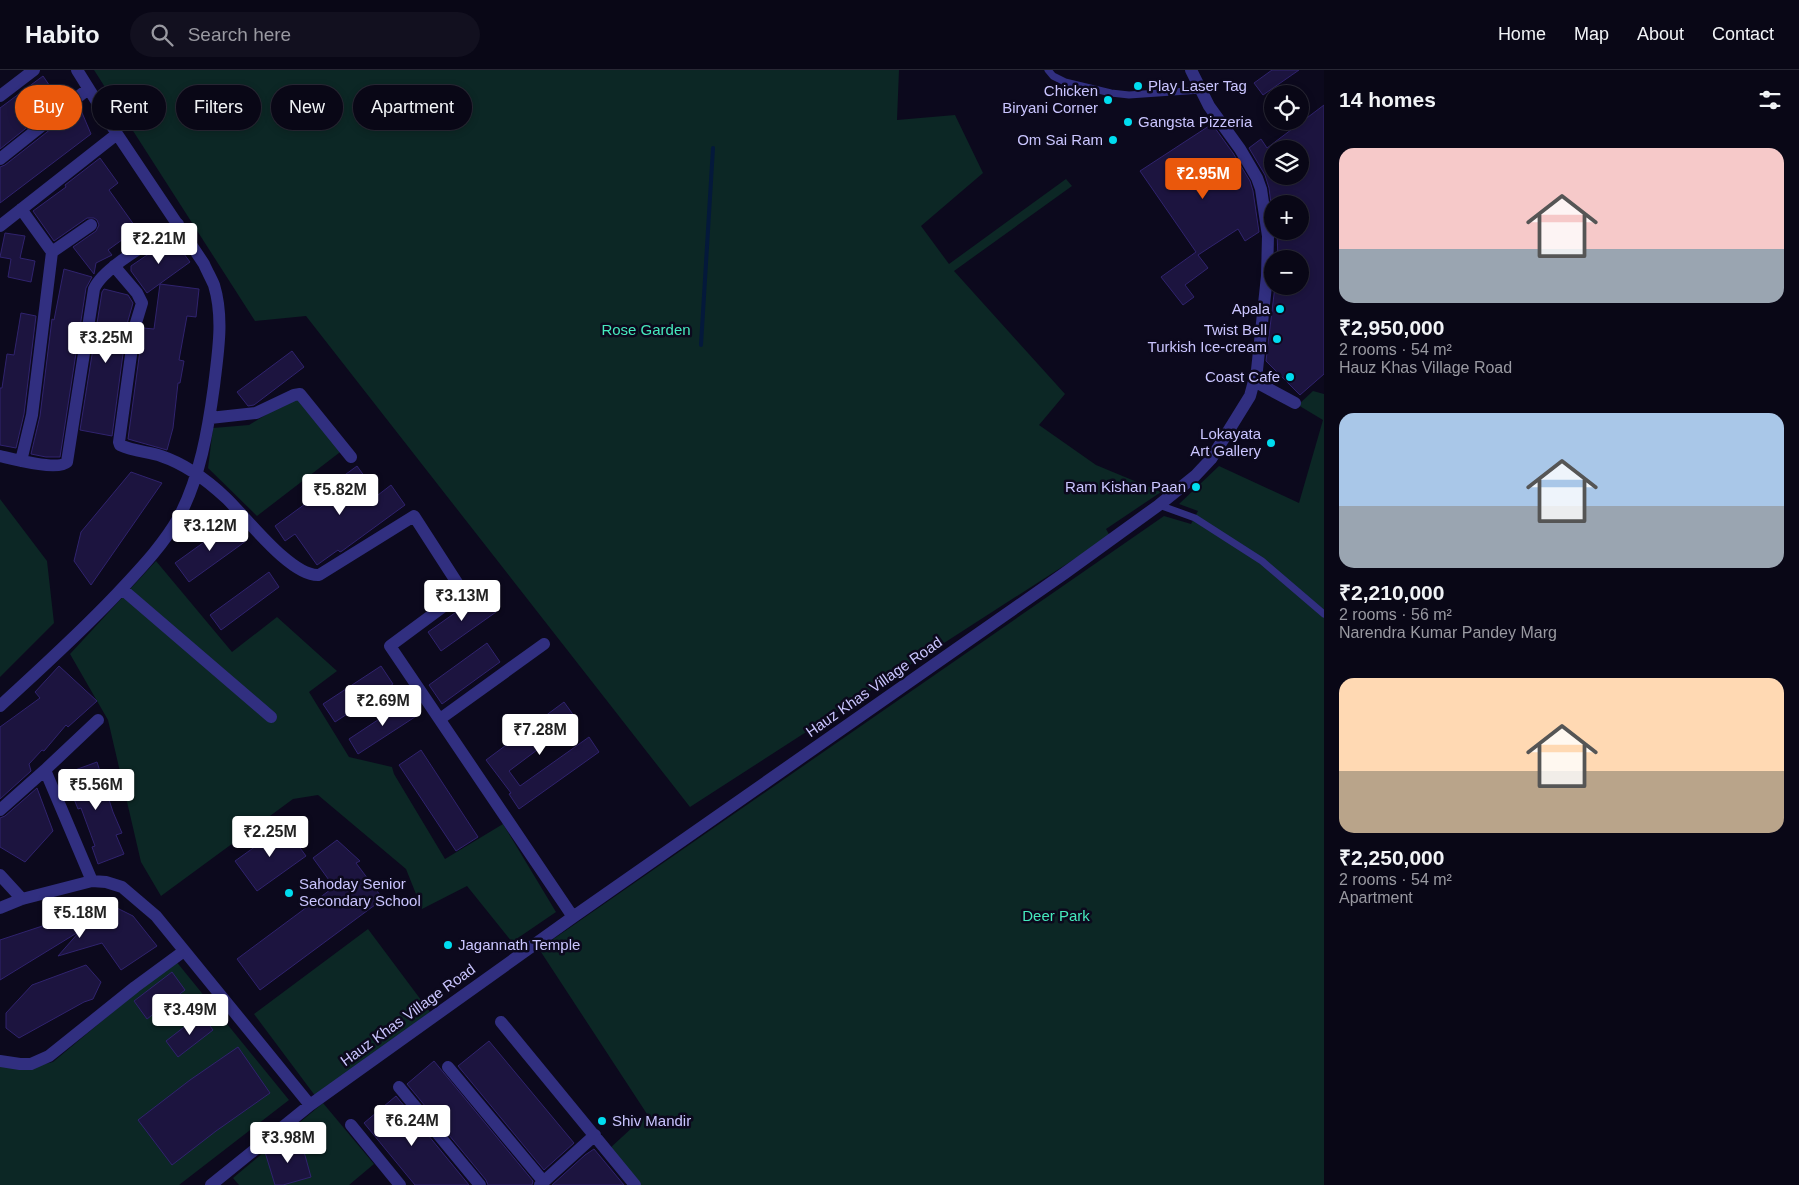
<!DOCTYPE html>
<html lang="en">
<head>
<meta charset="utf-8">
<style>
	body { margin:0; font-family:Arial,sans-serif; background:#12101f; color:#f1f3f6; height:100vh; display:flex; flex-direction:column; font-size:19px; white-space:nowrap }
	* { box-sizing:border-box; margin:0 }
	p { font-size:16px; color:#9999a1 }
	.icon { flex:none; width:28px; height:28px; fill:none; stroke:currentColor; stroke-width:2; stroke-linecap:round; stroke-linejoin:round }
	.map { position:relative; flex:1; overflow:hidden }
	.drawer { display:flex; flex-direction:column; background:#090716; width:475px }
	.drawer>* { flex:none }
	.guide { position:absolute; left:15px; top:15px; width:475px; height:45px; display:flex; gap:10px }
	.controls { position:absolute; left:1264px; top:15px; display:grid; gap:10px }
	.controls a { display:grid; place-items:center; width:45px; height:45px; border-radius:50%; background:#090716; box-shadow:0 2px 8px #0003,0 0 0 1px #292835; font-size:25px }
	.price { position:absolute; translate:-50% -42px; padding:0 11px; border-radius:5px; background:#fff; color:#222; font-size:16px; line-height:32px; filter:drop-shadow(0 1px 2px #0008) }
	.price::after { content:''; position:absolute; left:50%; top:30px; width:15px; height:11px; margin-left:-8px; background:inherit; clip-path:polygon(0 0,100% 0,50% 100%) }
	.price.selected { background:#ea580c; color:#fff }
	ul { padding:0; list-style:none }
	li { display:grid; align-content:center; gap:10px; height:265px; padding:0 15px }
	li span { display:grid; place-items:center; height:155px; border-radius:15px; color:#555 }
	li>.icon { margin-inline-start:auto }
	span .icon { width:90px; height:90px; fill:#fffc; stroke-width:1 }
	li b { font-size:21px }
	h2 { display:flex; justify-content:space-between; align-items:center; height:60px; padding:0 15px; font-size:21px }
	.chip { padding:0 18px; border-radius:22px; background:#090716; box-shadow:0 2px 8px #0003,0 0 0 1px #292835; font-size:18px; line-height:45px }
	.chip.selected { background:#ea580c; color:#fff }
	header { display:flex; align-items:center; gap:30px; box-sizing:border-box; height:70px; padding:0 25px; background:#090716; border-bottom:1px solid #292835 }
	header strong { font-size:24px }
	nav { display:flex; gap:28px; margin-inline-start:auto; font-size:18px }
	.search { width:350px; height:45px; background:#12101f; display:flex; align-items:center; gap:12px; box-sizing:border-box; padding:0 18px; border-radius:28px; color:#9999a1; font-size:19px }
	main { display:flex; flex:1; min-height:0 }
	.map>svg:first-child { display:block }
	.green { fill:#0c2725 }
	.lines { fill:none; stroke-linecap:round; stroke-linejoin:round }
	.stream { stroke:#04193b; stroke-width:4 }
	.building { fill:#1c143f; stroke:#30236e; fill-rule:evenodd }
	.lane { stroke:#312f80; stroke-width:7 }
	.street { stroke:#312f80; stroke-width:12 }
	.poi-dot { fill:#00ddf0; stroke:#0c091d; stroke-width:2 }
	.labels { text-anchor:middle; stroke-width:5; stroke-linejoin:round; paint-order:stroke }
	.poi-label { font-size:15px; fill:#cac5ff; stroke:#0c091d; text-anchor:end }
	.park-label { font-size:15px; fill:#46eabd; stroke:#0c091d }
	.street-label { font-size:15px; fill:#cac5ff; stroke:#0c091d }
</style>
</head>
<body>
<header>
<strong>Habito</strong>
<div class="search"><svg class="icon" aria-label="search" viewBox="0 0 24 24"><circle cx="10" cy="10" r="6"/><path d="M15 15l6 6"/></svg>Search here</div>
<nav><a>Home</a><a>Map</a><a>About</a><a>Contact</a></nav>
</header>
<main>
<div class="map">
<svg width="1324" height="1115" viewBox="0 0 1324 1115">
	<rect width="100%" height="100%" fill="#0c091d"/>
	<path class="green" d="M94,0H899L897,50L955,45L983,103L921,156L949,194L1066,109L1072,116L954,201L1065,324L1039,355L1096,395L1161,422L1106,459L1110,466L690,737L306,246L255,251Z
		M1313,321L1324,324V1115H639L609,1079L647,1044L539,879L1164,446L1191,454L1198,441L1179,434L1219,396L1299,433L1323,350L1298,335Z
		M303,322L348,376L257,446L208,398L213,358L249,355Z
		M0,429L47,491L54,553L0,607Z
		M156,491L232,582L277,547L337,601L309,622L349,687L392,697L394,704L445,789L503,754L556,842L512,872L467,816L422,839L406,799L318,725L293,729L161,826L141,792L108,650L70,584Z
		M368,859L430,942L316,1027L254,944Z
		M175,890L289,1030L179,1115H0V996L24,999L53,992Z
		M323,1033L374,1094L349,1115H239L233,1108Z"/>
	<g class="lines">
		<path class="stream" d="M701,275L713,78"/>
	</g>
	<path class="building" d="M1272,0H1299L1263,25L1254,13Z
		M43,6L60,31L0,79V38Z
		M1324,35V304L1300,325L1266,291L1275,216H1300V189H1278L1277,161H1300V134H1272V141L1269,118L1265,105L1249,78L1261,69L1267,78ZM1272,79H1300V106H1272Z
		M80,38L91,64L0,133V97L5,95L70,44V45Z
		M1212,54L1233,83L1250,111L1253,121L1259,162L1245,171L1238,159L1198,185L1208,198L1185,215L1194,227L1183,235L1161,207L1196,182L1140,101Z
		M100,88L118,113L109,120L137,159L108,180L112,185L96,193L94,204L73,177L96,161L99,155L97,150L94,148H87L54,171L33,141L66,117L65,115Z
		M5,163L25,166L20,188L35,191L31,212L8,207L11,189L0,187Z
		M172,168L190,192L147,223L131,201V196Z
		M64,199L92,207L86,218L60,387H46L31,384L40,346L52,249L54,250Z
		M160,214L199,219L196,247L187,246L179,290L184,291L180,313H178L173,358L167,380L128,369L143,258L154,259Z
		M104,219L128,225L133,233L127,254L112,366L80,360L102,222Z
		M21,243L36,246L24,344L16,378L0,375V318H2L7,284L14,285Z
		M292,281L304,297L254,335L248,336L237,322Z
		M357,396L378,425L391,415L405,435L342,481L340,482L338,480L317,495L295,464L285,471L275,456Z
		M131,402L162,413L91,515L74,491L81,462Z
		M232,452L246,471L189,512L175,493Z
		M269,502L279,517L221,560L210,545Z
		M483,523L496,542L441,581L428,562Z
		M487,573L500,592L442,634L429,615Z
		M59,596L97,631L68,657L66,655L44,681L42,680L29,694L31,701L0,729V657L40,628L35,622Z
		M381,596L393,614L335,652L323,634Z
		M408,630L418,645L358,684L349,669Z
		M564,632L577,650L509,701L520,716L589,667L599,682L519,739L509,724L511,723L486,690Z
		M421,680L478,767L456,781L399,695Z
		M97,692L113,742L122,763L116,765L124,784L98,794L92,777L95,776L81,738L78,739L64,704Z
		M37,718L53,761L25,792L0,777V748L5,746Z
		M284,756L306,786L257,821L235,791Z
		M337,770L360,791L356,793L383,829L260,920L237,889L334,817L313,788Z
		M109,834L133,846L157,876L121,900L102,873L58,886L80,861L0,910V870Z
		M86,895L101,912L93,929L84,932L19,968L6,958V943L32,915Z
		M172,902L185,920L147,949L134,931Z
		M201,944L213,960L178,987L166,971Z
		M489,971L574,1073L544,1100L458,996Z
		M238,977L270,1023L216,1061L172,1095L138,1050L190,1010Z
		M434,991L533,1111L532,1115H488L486,1110L407,1014Z
		M396,1026L469,1115H415L364,1053Z
		M301,1071L311,1107L283,1115H275L265,1082Z
		M594,1079L624,1115H552L585,1085Z"/>
	<g class="lines">
		<path class="lane" d="M1048,0L1053,6L1065,12L1111,23L1129,25L1201,20
			M1159,435L1195,448L1262,491L1324,544"/>
		<path class="street" d="M0,26L34,0
			M0,89L88,19
			M21,139L52,182L91,155
			M0,156L117,64
			M114,196L137,223L142,233L135,256L119,372L120,375C133,381 148,382 161,386C185,394 208,411 226,428C246,447 291,507 319,505L414,446L463,522L390,576L573,847
			M1254,311L1295,333
			M210,348L256,343L294,325L300,324L351,387
			M0,386C13,389 58,401 67,392L94,219C103,197 157,168 178,154
			M21,391L32,345L52,182
			M122,519L271,647
			M0,636C39,600 78,565 115,526C138,501 162,477 179,447C200,407 208,360 214,316C218,282 224,248 214,215C211,208 207,201 204,194L117,64L77,0
			M440,649L544,574
			M45,700L92,811
			M0,740L45,700L98,650
			M0,805L22,829
			M0,838L22,829L92,811L106,812L122,817L156,846L310,1035
			M501,952L635,1115
			M0,991L20,994H31L49,986L135,917L184,881
			M448,997L544,1112
			M399,1017L480,1115
			M351,1055L400,1115
			M211,1115L310,1035L573,847L1065,503L1159,435L1195,406L1211,389L1250,326L1257,300L1267,206L1268,166L1261,119L1257,108L1240,79L1209,36L1191,0
			M540,1115L595,1065"/>
	</g>
	<g class="poi-dot">
		<circle cx="1138" cy="16" r="5"/>
		<circle cx="1108" cy="30" r="5"/>
		<circle cx="1128" cy="52" r="5"/>
		<circle cx="1113" cy="70" r="5"/>
		<circle cx="1280" cy="239" r="5"/>
		<circle cx="1277" cy="269" r="5"/>
		<circle cx="1290" cy="307" r="5"/>
		<circle cx="1271" cy="373" r="5"/>
		<circle cx="1196" cy="417" r="5"/>
		<circle cx="289" cy="823" r="5"/>
		<circle cx="448" cy="875" r="5"/>
		<circle cx="602" cy="1051" r="5"/>
	</g>
	<g class="labels">
		<g class="poi-label">
			<text x="1148" y="21" text-anchor="start">Play Laser Tag</text>
			<text x="1098" y="26">Chicken<tspan x="1098" dy="17">Biryani Corner</tspan></text>
			<text x="1138" y="57" text-anchor="start">Gangsta Pizzeria</text>
			<text x="1103" y="75">Om Sai Ram</text>
			<text x="1270" y="244">Apala</text>
			<text x="1267" y="265">Twist Bell<tspan x="1267" dy="17">Turkish Ice-cream</tspan></text>
			<text x="1280" y="312">Coast Cafe</text>
			<text x="1261" y="369">Lokayata<tspan x="1261" dy="17">Art Gallery</tspan></text>
			<text x="1186" y="422">Ram Kishan Paan</text>
			<text x="299" y="819" text-anchor="start">Sahoday Senior<tspan x="299" dy="17">Secondary School</tspan></text>
			<text x="458" y="880" text-anchor="start">Jagannath Temple</text>
			<text x="612" y="1056" text-anchor="start">Shiv Mandir</text>
		</g>
		<g class="park-label">
			<text x="646" y="265">Rose Garden</text>
			<text x="1056" y="851">Deer Park</text>
		</g>
		<g class="street-label">
			<text transform="translate(874 617) rotate(-35)" y="5">Hauz Khas Village Road</text>
			<text transform="translate(408 945) rotate(-36)" y="5">Hauz Khas Village Road</text>
		</g>
	</g>
</svg>
<div class="controls">
<a><svg class="icon" aria-label="locate" viewBox="0 0 24 24"><circle cx="12" cy="12" r="6"/><path d="M12 2v4M12 18v4M2 12h4M18 12h4"/></svg></a>
<a><svg class="icon" aria-label="layers" viewBox="0 0 24 24"><path d="M12 4l9 5-9 5-9-5zM3 14l9 5 9-5"/></svg></a>
<a>+</a>
<a>−</a>
</div>
<b class="price selected" style="left:1203px;top:130px">₹2.95M</b>
<b class="price" style="left:159px;top:195px">₹2.21M</b>
<b class="price" style="left:106px;top:294px">₹3.25M</b>
<b class="price" style="left:340px;top:446px">₹5.82M</b>
<b class="price" style="left:210px;top:482px">₹3.12M</b>
<b class="price" style="left:462px;top:552px">₹3.13M</b>
<b class="price" style="left:383px;top:657px">₹2.69M</b>
<b class="price" style="left:540px;top:686px">₹7.28M</b>
<b class="price" style="left:96px;top:741px">₹5.56M</b>
<b class="price" style="left:270px;top:788px">₹2.25M</b>
<b class="price" style="left:80px;top:869px">₹5.18M</b>
<b class="price" style="left:190px;top:966px">₹3.49M</b>
<b class="price" style="left:412px;top:1077px">₹6.24M</b>
<b class="price" style="left:288px;top:1094px">₹3.98M</b>
<div class="guide">
<a class="chip selected">Buy</a>
<a class="chip">Rent</a>
<a class="chip">Filters</a>
<a class="chip">New</a>
<a class="chip">Apartment</a>
</div>
</div>
<section class="drawer">
<h2>14 homes<svg class="icon" aria-label="filters" viewBox="0 0 24 24"><path d="M4 7h16M4 17h16"/><circle cx="9" cy="7" r="2"/><circle cx="15" cy="17" r="2"/></svg></h2>
<ul>
<li><span style="background:linear-gradient(#f6c9c9 65%,#9aa5b1 0)"><svg class="icon" aria-label="home" viewBox="0 0 24 24"><path d="M3 11l9-7 9 7M6 9v11h12V9"/></svg></span><div><b>₹2,950,000</b><p>2 rooms · 54 m²</p><p>Hauz Khas Village Road</p></div></li>
<li><span style="background:linear-gradient(#a9c7e8 60%,#9aa5b1 0)"><svg class="icon" aria-label="home" viewBox="0 0 24 24"><path d="M3 11l9-7 9 7M6 9v11h12V9"/></svg></span><div><b>₹2,210,000</b><p>2 rooms · 56 m²</p><p>Narendra Kumar Pandey Marg</p></div></li>
<li><span style="background:linear-gradient(#ffd9b3 60%,#b9a48a 0)"><svg class="icon" aria-label="home" viewBox="0 0 24 24"><path d="M3 11l9-7 9 7M6 9v11h12V9"/></svg></span><div><b>₹2,250,000</b><p>2 rooms · 54 m²</p><p>Apartment</p></div></li>
</ul>
</section>
</main>
</body>
</html>
